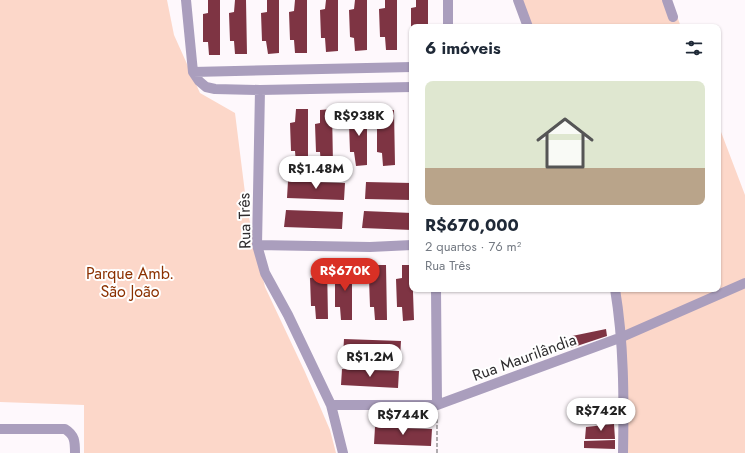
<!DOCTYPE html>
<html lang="pt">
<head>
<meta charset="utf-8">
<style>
	body { margin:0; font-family:Jost,sans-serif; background:#f6f6f7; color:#1f2937; height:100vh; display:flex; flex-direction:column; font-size:15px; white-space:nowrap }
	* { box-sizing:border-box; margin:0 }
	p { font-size:13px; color:#747a83 }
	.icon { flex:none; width:22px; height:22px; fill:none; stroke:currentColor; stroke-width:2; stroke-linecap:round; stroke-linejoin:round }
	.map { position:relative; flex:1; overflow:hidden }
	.sheet { position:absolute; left:409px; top:24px; width:312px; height:268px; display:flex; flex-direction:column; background:#fff; border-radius:8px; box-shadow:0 1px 3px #0004 }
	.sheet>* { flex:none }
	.price { position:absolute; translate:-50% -34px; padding:0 9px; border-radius:14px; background:#fff; color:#222; font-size:13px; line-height:26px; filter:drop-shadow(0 1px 2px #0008) }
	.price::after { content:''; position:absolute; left:50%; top:24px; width:12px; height:9px; margin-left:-6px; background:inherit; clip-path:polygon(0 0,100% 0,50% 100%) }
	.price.on { background:#d93025; color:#fff }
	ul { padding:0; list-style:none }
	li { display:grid; align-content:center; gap:8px; height:212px; padding:0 16px }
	li span { display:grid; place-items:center; height:124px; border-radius:8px; color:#555 }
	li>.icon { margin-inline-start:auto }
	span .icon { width:72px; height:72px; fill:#fffc; stroke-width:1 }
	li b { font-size:17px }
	h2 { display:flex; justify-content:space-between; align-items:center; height:48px; padding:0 16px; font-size:17px }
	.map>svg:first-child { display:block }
	.green { fill:#fcd7c9 }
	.building { fill:#7e3443 }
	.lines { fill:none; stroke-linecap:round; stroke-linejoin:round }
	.path { stroke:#afabae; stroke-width:2; stroke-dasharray:4 2; stroke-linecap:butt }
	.minor { stroke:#aa9ebd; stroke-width:10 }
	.labels { text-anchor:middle; stroke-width:4; stroke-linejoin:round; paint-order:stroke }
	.street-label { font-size:16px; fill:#2e2c2e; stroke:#fff }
	.park-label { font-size:16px; fill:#8b3100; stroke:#fff }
</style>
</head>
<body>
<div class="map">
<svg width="745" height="453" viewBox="0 0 745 453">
	<rect width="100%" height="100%" fill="#fef8fc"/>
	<path class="green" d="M0,0H167L174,35L200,93L235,113L247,209L265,287L305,372L330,430L336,453H84V405L0,402Z
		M520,0H671L681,27H530Z
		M718,124L745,195V453H626L615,289H718Z"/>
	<path class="building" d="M208,0H220V55H209L208,42H203V14L208,13Z
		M235,0H246L247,54H235L234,41H230L229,13L234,12Z
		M267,0H279V53L268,54L266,41H262L261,13L267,12Z
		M295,0H307V53H295L294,40H290L289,12L294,11Z
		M326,0H338V51L326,52L325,38H321L320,10L325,9Z
		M355,0H367V50L355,51L354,38L350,37L349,10L354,9Z
		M385,0H397V50H386L385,37H380L379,9L385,8Z
		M416,0H428V27H411V8L416,7Z
		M296,109H308V164H296L295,151H291L290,123L295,122Z
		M332,109L333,165H321L320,152H316L315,124L320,123V110Z
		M355,110H367V165L356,166L354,152H350L349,124L354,123Z
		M382,110H394L395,165L383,166L382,153L377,152V125L382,123Z
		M288,181L345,183L344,200L287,198Z
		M366,182L412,183V200L365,199Z
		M286,210L343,212L342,229L284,227Z
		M364,211L412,213V230L362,228Z
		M327,263L328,319H316L315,306H311L310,278L315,277V264Z
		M352,264V320H341L340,307H335V279L340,278V265Z
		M375,265H386L387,320H375L374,307H370L369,279L374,278Z
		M402,265H412L414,320L403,321L402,307H397L396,279L402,278Z
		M606,329L607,336L571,348L567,340L572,336Z
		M344,339L401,341L400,358L343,356Z
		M342,369L399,371L398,388L341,385Z
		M614,424L615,439H585L586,427Z
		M375,427L432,429L431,446L374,444Z
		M615,440V449L584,448V441Z"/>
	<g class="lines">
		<path class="path" d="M437,453V416"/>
		<path class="minor" d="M186,0L193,72L199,81L206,87L215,89L260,90L412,87
			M518,0L528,27
			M667,0L673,17
			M448,27V0
			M193,72L412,67
			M260,90L257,245L265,273L288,315L331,405L343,453
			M257,245L370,247L412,245
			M436,289L437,405
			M615,289C624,343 624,398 623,453
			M331,405H437L622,337L745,283
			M0,429H65C75,435 75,442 75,453"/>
	</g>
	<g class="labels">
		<g class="street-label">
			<text transform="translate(244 221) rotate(-91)" y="6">Rua Três</text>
			<text transform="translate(524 357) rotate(-20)" y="6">Rua Maurilândia</text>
		</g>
		<g class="park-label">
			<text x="130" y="279">Parque Amb.<tspan x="130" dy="18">São João</tspan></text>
		</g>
	</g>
</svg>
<b class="price" style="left:359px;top:137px">R$938K</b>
<b class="price" style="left:316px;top:190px">R$1.48M</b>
<b class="price on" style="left:345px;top:292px">R$670K</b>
<b class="price" style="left:370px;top:378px">R$1.2M</b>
<b class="price" style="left:601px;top:432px">R$742K</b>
<b class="price" style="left:403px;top:436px">R$744K</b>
<section class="sheet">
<h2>6 imóveis<svg class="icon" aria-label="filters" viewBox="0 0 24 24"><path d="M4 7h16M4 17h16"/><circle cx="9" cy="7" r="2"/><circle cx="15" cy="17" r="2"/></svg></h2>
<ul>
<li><span style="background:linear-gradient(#dfe7d0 70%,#b9a48a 0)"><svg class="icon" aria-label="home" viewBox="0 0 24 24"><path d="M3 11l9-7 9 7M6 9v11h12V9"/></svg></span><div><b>R$670,000</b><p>2 quartos · 76 m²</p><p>Rua Três</p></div></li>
</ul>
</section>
</div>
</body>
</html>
